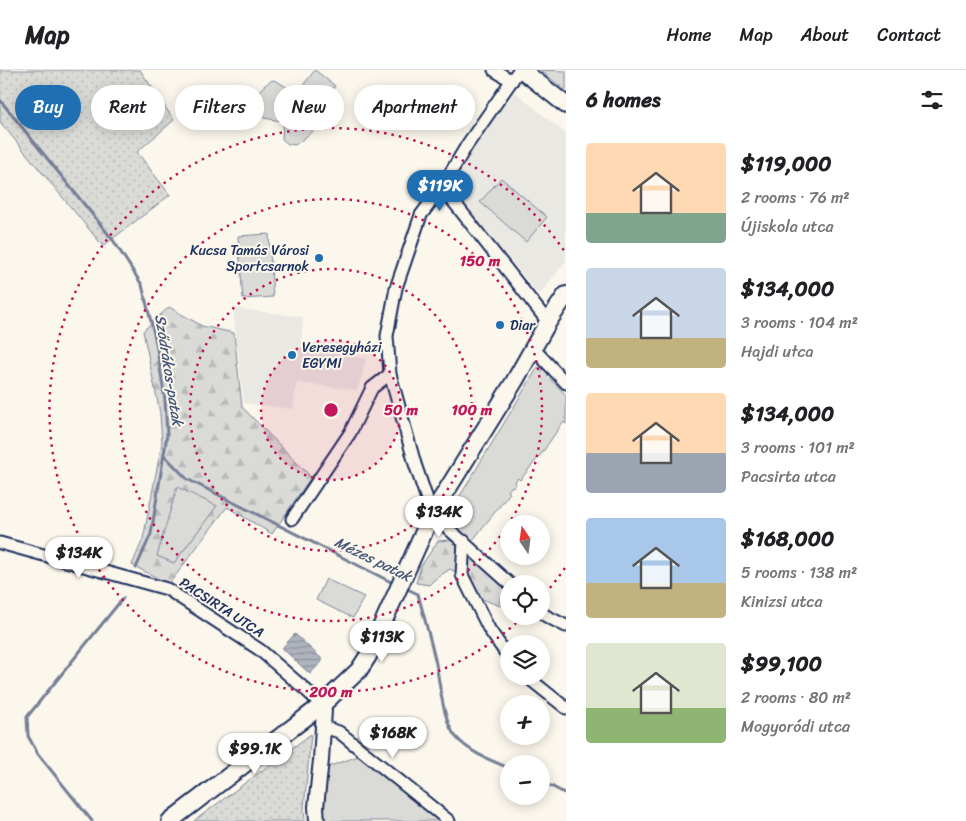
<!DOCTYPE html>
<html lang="en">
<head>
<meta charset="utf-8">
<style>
	body { margin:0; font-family:Sriracha,sans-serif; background:#f2f2f2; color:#202124; height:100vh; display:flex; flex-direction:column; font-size:19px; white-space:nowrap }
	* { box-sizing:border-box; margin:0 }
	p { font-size:16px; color:#757577 }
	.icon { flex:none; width:28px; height:28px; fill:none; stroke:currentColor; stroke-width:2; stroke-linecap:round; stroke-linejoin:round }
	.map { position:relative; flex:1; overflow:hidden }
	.side { display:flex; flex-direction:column; background:#fff; width:400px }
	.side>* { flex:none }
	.guide { position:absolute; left:15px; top:15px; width:475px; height:45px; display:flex; gap:10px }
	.needle { width:32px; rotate:347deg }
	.fabs { position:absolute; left:500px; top:445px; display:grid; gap:10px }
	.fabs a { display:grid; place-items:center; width:50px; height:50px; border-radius:50%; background:#fff; box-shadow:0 2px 12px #0003; font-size:25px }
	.price { position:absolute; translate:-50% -42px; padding:0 11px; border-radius:18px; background:#fff; color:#222; font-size:16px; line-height:32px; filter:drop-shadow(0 1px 2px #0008) }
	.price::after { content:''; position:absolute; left:50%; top:30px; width:15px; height:11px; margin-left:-8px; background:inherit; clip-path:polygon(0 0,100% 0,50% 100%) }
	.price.active { background:#1f6fb2; color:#fff }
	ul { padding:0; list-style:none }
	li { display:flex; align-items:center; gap:15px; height:125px; padding:0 20px }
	li span { display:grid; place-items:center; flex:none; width:140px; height:100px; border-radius:5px; color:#555 }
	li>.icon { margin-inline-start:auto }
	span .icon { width:60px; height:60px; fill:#fffc; stroke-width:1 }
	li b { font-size:21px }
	h2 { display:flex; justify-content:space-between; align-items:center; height:60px; padding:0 20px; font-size:21px }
	.tag { padding:0 18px; border-radius:22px; background:#fff; box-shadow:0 2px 12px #0003; font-size:18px; line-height:45px }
	.tag.active { background:#1f6fb2; color:#fff }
	header { display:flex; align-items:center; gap:30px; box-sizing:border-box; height:70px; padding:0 25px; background:#fff; border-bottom:1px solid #e0e0e0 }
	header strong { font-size:24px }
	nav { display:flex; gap:28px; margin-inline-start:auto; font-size:18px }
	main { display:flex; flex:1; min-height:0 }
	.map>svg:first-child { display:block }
	.built { fill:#eae8e2 }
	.grass { fill:url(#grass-dots); stroke:#7a849a }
	.forest { fill:url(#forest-firs); stroke:#7a849a }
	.green { fill:#dadad7; stroke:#7a849a }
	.water { fill:url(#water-rules); stroke:#747e96 }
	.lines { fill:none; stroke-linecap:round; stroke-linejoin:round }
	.stream { stroke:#747e96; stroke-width:3 }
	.minor-casing { stroke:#1b2f5e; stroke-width:15 }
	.tertiary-casing { stroke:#1b2f5e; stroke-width:18 }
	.secondary-casing { stroke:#1b2f5e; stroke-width:20 }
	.minor { stroke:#fbf7ec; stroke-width:11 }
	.tertiary { stroke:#fbf7ec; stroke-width:14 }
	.secondary { stroke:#fbf7ec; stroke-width:16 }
	.ring { fill:none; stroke:#c2185b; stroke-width:2.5; stroke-dasharray:2.5 5 }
	.poi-dot { fill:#1f6fb2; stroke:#fbf7ec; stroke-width:2 }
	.labels { text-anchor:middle; stroke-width:4; stroke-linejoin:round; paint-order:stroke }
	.poi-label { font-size:14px; fill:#1b2f5e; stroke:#fbf7ec; text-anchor:start }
	.street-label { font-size:14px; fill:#1b2f5e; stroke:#fbf7ec }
	.water-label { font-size:15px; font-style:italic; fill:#47577a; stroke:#fbf7ec }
	.centre { fill:#c2185b; stroke:#fbf7ec; stroke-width:2.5 }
	.ring-label { font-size:15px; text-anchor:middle; font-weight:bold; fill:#c2185b; stroke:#fbf7ec; stroke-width:4; stroke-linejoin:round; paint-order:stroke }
</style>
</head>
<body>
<header>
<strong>Map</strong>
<nav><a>Home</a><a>Map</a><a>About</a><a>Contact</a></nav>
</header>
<main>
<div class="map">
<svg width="566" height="751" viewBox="0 0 566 751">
	<defs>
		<pattern id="grass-dots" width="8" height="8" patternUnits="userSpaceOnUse" patternTransform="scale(1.25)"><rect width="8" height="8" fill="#dadad7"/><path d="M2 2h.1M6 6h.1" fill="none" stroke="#babbbb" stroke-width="1.8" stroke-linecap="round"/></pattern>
		<pattern id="forest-firs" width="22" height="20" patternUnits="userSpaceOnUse" patternTransform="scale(1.25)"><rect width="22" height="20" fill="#dadad7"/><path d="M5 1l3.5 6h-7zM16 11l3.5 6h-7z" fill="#babbbb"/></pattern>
		<pattern id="water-rules" width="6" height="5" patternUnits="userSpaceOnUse" patternTransform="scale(1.25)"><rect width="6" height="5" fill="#afb3bb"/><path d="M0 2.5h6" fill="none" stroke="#8e929b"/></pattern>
	</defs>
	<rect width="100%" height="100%" fill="#fbf7ec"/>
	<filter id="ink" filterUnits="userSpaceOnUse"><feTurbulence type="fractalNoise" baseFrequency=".02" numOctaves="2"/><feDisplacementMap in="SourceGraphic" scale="10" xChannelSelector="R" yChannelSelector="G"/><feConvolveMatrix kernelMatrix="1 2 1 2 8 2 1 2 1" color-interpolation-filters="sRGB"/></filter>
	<g filter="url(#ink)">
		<path class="built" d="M515,22L566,64V191L539,225L452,119L465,85Z
			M233,238L303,247L301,276L366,289L363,303L357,320L297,313L293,339L244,333Z"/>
		<path class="grass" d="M0,0H140L174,50L137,82L170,125L103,176L0,52Z
			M311,664L304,738L305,751H194Z"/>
		<path class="forest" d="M169,237L202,256L234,263L242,337L311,407L272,464L227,437L169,514L132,495L143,469L162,373L160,343L143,261Z
			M450,470L476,486L500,508L509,526L500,536L482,529L470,509L450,499L435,509L429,515L416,513L421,496L438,471Z"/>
		<path class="green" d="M315,0L335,16L321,34L301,18Z
			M540,0L566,1V21Z
			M273,10C288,14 308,38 320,50L321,53L320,56L295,75L288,74L282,69L283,55L281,51L264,48L253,42C250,28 262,15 273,10Z
			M501,108L547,147L526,172L480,132Z
			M269,164L273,227L243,229L238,166Z
			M538,297L566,325V354L563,352L542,383L520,410L518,408L515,412L516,413L513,417L512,416L508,421L510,423L472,471L446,449Z
			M177,417L217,436L174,493L157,486Z
			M326,509L364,527L353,548L316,530Z
			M361,685L438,750L437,751H324L323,737L325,698Z"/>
		<path class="water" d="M295,564L323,590L310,604L282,578Z"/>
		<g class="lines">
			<path class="stream" d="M0,30L113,170L142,215L156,272L165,330L167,365L151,464L136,498
				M164,385L187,409L395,514
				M405,518L418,524C424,547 431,571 436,594C440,614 443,652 456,667C470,683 490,690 509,698
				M541,712L553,717L566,724
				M92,751L38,684L28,666L27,647L123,528"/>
			<defs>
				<path id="minor" d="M494,0L512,11
					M442,117L548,252
					M533,278L566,313
					M292,449L350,363L372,318L390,304
					M464,471L462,505L489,559L509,588
					M0,473L167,519L260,580L306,620L322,635L324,640
					M510,514L432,444L415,394L390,304L387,266L396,218L421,145L442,117L467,75L519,0
					M541,542L546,546L566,556
					M526,606L566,638
					M323,658L330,659L339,662L449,751"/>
				<path id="tertiary" d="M317,751L316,737L321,690L324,640"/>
				<path id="secondary" d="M522,0L566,35
					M170,751L322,635L359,600L368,586L432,444L514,312L548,252L566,225"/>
			</defs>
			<use href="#minor" class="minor-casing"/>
			<use href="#tertiary" class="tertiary-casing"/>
			<use href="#secondary" class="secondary-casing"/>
			<use href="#minor" class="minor"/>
			<use href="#tertiary" class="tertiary"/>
			<use href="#secondary" class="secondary"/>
		</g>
	</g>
	<circle cx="331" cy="340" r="70" fill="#c2185b" fill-opacity=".12"/>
	<g class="ring">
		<circle cx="331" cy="340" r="70"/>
		<circle cx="331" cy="340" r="141"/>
		<circle cx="331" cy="340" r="211"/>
		<path d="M565 498A282 282 0 0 1 542 527M522 548A282 282 0 1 1 565 182"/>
	</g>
	<g class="poi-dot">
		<circle cx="319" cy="188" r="5"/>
		<circle cx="500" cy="255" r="5"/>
		<circle cx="292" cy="285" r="5"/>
	</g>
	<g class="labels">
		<g class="poi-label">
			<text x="309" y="185" text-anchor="end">Kucsa Tamás Városi<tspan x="309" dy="16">Sportcsarnok</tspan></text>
			<text x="510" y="260">Diar</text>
			<text x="302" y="282">Veresegyházi<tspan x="302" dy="16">EGYMI</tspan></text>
		</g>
		<g class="street-label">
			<text transform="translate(222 537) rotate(33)" y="5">PACSIRTA UTCA</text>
		</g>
		<g class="water-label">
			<text transform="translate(169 300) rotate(81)" y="5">Sződrákos-patak</text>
			<text transform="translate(373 489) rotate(26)" y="5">Mézes patak</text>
		</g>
	</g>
	<circle cx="331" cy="340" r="8" class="centre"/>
	<g class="ring-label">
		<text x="480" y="196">150 m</text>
		<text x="401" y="345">50 m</text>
		<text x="472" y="345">100 m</text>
		<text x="331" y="627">200 m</text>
	</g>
</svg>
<div class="fabs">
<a><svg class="needle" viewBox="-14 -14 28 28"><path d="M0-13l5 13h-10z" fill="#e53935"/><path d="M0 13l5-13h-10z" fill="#757577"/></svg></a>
<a><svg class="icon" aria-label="locate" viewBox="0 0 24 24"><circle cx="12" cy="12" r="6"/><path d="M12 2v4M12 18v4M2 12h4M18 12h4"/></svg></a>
<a><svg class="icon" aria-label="layers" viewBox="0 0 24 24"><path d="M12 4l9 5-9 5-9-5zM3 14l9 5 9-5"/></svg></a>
<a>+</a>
<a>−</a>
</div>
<b class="price active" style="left:440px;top:142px">$119K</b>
<b class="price" style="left:439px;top:468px">$134K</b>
<b class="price" style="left:79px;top:509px">$134K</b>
<b class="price" style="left:382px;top:593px">$113K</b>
<b class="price" style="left:393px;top:689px">$168K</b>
<b class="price" style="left:255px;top:705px">$99.1K</b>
<div class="guide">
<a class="tag active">Buy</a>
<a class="tag">Rent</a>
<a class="tag">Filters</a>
<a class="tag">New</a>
<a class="tag">Apartment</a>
</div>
</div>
<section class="side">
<h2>6 homes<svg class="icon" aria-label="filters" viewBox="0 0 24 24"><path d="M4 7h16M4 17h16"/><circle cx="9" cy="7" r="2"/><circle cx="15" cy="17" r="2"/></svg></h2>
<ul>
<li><span style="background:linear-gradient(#ffd9b3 70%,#7fa58c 0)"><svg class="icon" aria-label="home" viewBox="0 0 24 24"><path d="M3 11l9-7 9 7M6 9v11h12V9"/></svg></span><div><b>$119,000</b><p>2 rooms · 76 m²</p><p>Újiskola utca</p></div></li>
<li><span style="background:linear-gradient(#c9d6e8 70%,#c2b280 0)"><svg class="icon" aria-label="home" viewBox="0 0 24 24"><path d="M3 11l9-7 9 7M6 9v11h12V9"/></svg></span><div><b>$134,000</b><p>3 rooms · 104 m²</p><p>Hajdi utca</p></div></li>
<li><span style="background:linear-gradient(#ffd9b3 60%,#9aa5b1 0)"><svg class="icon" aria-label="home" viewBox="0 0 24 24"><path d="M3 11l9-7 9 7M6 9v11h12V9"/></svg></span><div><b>$134,000</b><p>3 rooms · 101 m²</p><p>Pacsirta utca</p></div></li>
<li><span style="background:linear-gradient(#a9c7e8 65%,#c2b280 0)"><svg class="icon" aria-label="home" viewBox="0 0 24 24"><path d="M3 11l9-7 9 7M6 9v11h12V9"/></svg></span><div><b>$168,000</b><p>5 rooms · 138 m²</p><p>Kinizsi utca</p></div></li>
<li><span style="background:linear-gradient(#dfe7d0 65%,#8fb573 0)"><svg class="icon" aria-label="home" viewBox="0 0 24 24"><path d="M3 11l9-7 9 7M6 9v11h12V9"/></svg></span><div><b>$99,100</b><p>2 rooms · 80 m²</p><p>Mogyoródi utca</p></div></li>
</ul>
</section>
</main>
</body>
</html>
